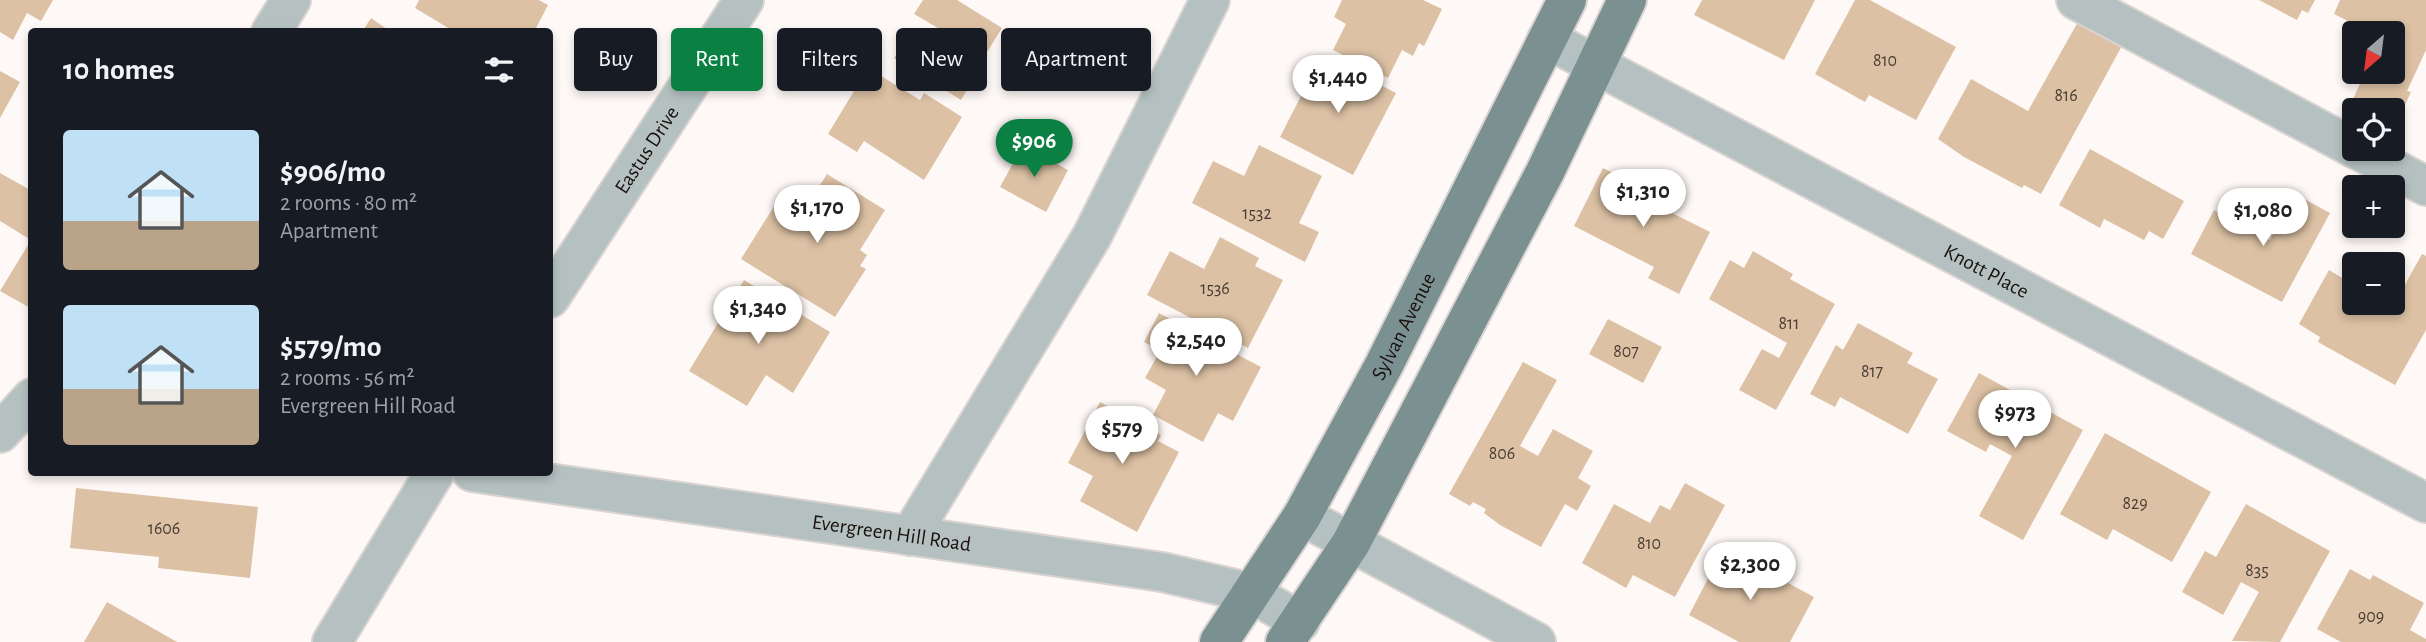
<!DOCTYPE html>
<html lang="en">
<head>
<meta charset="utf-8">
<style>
	body { margin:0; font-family:"Alegreya Sans",sans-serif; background:#20242c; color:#f1f3f6; height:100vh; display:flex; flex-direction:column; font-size:26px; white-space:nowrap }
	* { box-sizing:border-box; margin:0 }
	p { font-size:23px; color:#9ea1a6 }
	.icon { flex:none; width:38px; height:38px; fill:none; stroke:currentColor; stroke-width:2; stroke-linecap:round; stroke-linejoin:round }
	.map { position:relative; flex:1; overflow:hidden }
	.side { position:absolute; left:28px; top:28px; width:525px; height:448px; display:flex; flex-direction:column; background:#171b24; border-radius:7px; box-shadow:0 4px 10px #0003 }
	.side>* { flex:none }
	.guide { position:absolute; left:574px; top:28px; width:665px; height:63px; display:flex; gap:14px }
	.needle { width:46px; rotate:208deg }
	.buttons { position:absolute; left:2342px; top:21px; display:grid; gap:14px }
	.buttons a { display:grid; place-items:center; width:63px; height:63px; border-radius:7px; background:#171b24; box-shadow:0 4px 10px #0003; font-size:35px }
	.price { position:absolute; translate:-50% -60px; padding:0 16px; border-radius:24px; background:#fff; color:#222; font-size:23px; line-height:46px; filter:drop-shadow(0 2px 4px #0008) }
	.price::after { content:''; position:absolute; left:50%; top:42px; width:21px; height:16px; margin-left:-10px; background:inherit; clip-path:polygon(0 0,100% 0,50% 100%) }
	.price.active { background:#0b8043; color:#fff }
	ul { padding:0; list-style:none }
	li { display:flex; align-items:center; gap:21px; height:175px; padding:0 35px }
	li span { display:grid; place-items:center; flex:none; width:196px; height:140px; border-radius:7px; color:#555 }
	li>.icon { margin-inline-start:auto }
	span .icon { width:84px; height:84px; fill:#fffc; stroke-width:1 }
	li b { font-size:30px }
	h2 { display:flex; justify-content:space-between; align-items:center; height:84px; padding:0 35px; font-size:30px }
	.tag { padding:0 24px; border-radius:7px; background:#171b24; box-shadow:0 4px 10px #0003; font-size:24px; line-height:63px }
	.tag.active { background:#0b8043; color:#fff }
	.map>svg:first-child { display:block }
	.building { fill:#dcc1a4 }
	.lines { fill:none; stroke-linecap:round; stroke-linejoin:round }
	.minor-casing { stroke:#d9d4d2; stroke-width:42 }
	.major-casing { stroke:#d9d4d2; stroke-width:42 }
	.minor { stroke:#b5c1c1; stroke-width:38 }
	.major { stroke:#7b9091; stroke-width:38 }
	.labels { text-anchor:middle; stroke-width:6; stroke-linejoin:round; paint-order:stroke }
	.number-label { font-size:18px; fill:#493d33 }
	.street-label { font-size:21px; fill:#18110d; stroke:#fef9f7 }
</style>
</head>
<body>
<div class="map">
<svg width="2426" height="642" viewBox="0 0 2426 642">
	<rect width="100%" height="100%" fill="#fef9f7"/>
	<path class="building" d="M0,0H53L41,21L27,13L13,40L0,32Z
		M419,0H539L548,5L534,32H455L415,8Z
		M923,0H957L1002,28L979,65L971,60L964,71L974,78L961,100L894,58L906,39L924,50L938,28L914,14Z
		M1342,0H1423L1442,9L1424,46L1419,43L1413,56L1402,50L1388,78L1333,50L1346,24L1334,17Z
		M1702,0H1815L1784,60L1694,15Z
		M1855,0H1870L1956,47L1916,120L1869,95L1865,102L1815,74Z
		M2259,0H2315L2308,13L2302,10L2297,20Z
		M2340,0H2426V50L2407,91L2411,92L2392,133V110H2354V131L2341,125L2364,75L2374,80L2378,72H2392V33H2364L2366,30L2334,14Z
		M371,18L391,32H362Z
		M2079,20L2123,44L2041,194L2024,185L2022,188L1964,157L1938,139L1971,79L2028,111Z
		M1322,55L1396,93L1353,175L1280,137Z
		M868,68L920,100L924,93L962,117L924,180L864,141L857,152L828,134Z
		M0,71L20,82L0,118Z
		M1023,145L1068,170L1046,212L1000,187Z
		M1259,145L1322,176L1299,223L1319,232L1305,262L1192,203L1213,161L1244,176Z
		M2090,149L2184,201L2163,239L2149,231L2144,240L2104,219L2100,228L2059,205Z
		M1603,168L1676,205L1672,213L1710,232L1679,294L1648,278L1654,267L1574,226Z
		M0,173L32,191V309L0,291L31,240L0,221Z
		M827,174L885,210L860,250L867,255L860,266L866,269L835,317L741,259L778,200L801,215Z
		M2295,194L2330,213L2282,302L2191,254L2214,210L2270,240Z
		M1220,237L1259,258L1255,266L1283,280L1248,348L1147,295L1170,251L1204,269Z
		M1753,251L1793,274L1790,279L1835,304L1776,410L1739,390L1762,349L1779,358L1787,343L1709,299L1730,260L1744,268Z
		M2422,254L2426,256V330L2395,385L2318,342L2320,337L2299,324L2329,270L2354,285V303H2386L2393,306Z
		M744,280L830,332L793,393L766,375L747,406L689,371Z
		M1159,313L1261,367L1233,421L1218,413L1203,442L1153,415L1166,390L1145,378L1160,351L1144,342Z
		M1608,319L1662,347L1643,383L1589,354Z
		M1858,323L1913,353L1907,363L1938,379L1908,434L1840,397L1835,407L1810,394L1836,345L1843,350Z
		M1523,362L1557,380L1520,446L1538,456L1553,429L1593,451L1578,478L1591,486L1577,511L1565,504L1541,547L1500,525L1484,513L1486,509L1473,502L1470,506L1449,494Z
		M1979,373L2083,430L2023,540L1979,516L2012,456L1990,444L1986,452L1947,431Z
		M1100,402L1161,435L1158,441L1179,452L1137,532L1080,501L1093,476L1068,463Z
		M2105,433L2211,492L2172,562L2113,529L2107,540L2060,514Z
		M1685,483L1725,505L1675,597L1633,575L1626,588L1582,563L1614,504L1650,523L1660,505L1670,510Z
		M76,488L258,507L250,578L158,568L159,557L70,548Z
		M2246,504L2330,551L2280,642L2232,641L2259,592L2241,582L2223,615L2182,592L2205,551L2216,557Z
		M1724,548L1814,597L1790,642H1739L1689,615Z
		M2350,569L2370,580L2373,575L2424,603L2410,630L2426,639V642H2341L2317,629Z
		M107,602L177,642H84Z"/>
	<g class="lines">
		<defs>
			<g id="minor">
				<path d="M2076,0L2354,148"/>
				<path d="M271,32L291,0"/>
				<path id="s1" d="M1547,39L2426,503"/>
				<path d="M2356,149L2426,186"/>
				<path id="s2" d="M550,298L744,0"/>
				<path d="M0,433L32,398"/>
				<path id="s3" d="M472,472L1162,572L1252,593L1300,622"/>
				<path d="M1302,516L1536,642"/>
				<path d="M910,536L1092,236L1210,0"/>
				<path d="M332,642L435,472"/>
			</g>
			<g id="major">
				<path id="s4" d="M1219,642L1302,516L1384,365L1567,0"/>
				<path d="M1285,642L1351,543L1545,172L1627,0"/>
			</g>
		</defs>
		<use href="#minor" class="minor-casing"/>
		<use href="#major" class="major-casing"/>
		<use href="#minor" class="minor"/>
		<use href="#major" class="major"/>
	</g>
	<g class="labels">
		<g class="number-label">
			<text x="1885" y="66">810</text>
			<text x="2066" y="101">816</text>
			<text x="1257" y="219">1532</text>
			<text x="1215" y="294">1536</text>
			<text x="1789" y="329">811</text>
			<text x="1626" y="357">807</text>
			<text x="1872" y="377">817</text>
			<text x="1502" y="459">806</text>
			<text x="2135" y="509">829</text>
			<text x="164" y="534">1606</text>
			<text x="1649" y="549">810</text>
			<text x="2257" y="576">835</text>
			<text x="2371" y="622">909</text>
		</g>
		<g class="street-label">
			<text dy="7" stroke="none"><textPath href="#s2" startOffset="177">Eastus Drive</textPath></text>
			<text dy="7" stroke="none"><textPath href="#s1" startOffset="497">Knott Place</textPath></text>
			<text dy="7" stroke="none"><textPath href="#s4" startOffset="366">Sylvan Avenue</textPath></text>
			<text dy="7" stroke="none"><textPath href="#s3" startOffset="424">Evergreen Hill Road</textPath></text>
		</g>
	</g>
</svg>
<div class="buttons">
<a><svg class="needle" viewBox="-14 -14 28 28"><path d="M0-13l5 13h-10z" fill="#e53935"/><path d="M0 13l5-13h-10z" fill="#9ea1a6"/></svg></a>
<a><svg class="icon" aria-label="locate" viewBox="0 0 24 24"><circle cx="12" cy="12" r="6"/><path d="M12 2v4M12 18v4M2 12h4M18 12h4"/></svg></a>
<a>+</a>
<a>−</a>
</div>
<b class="price" style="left:1338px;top:115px">$1,440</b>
<b class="price active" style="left:1034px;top:179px">$906</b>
<b class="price" style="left:1643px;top:229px">$1,310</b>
<b class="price" style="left:817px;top:245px">$1,170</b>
<b class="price" style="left:2263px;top:248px">$1,080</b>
<b class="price" style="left:758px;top:346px">$1,340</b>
<b class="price" style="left:1196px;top:378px">$2,540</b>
<b class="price" style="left:2015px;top:450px">$973</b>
<b class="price" style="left:1122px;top:466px">$579</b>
<b class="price" style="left:1750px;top:602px">$2,300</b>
<div class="guide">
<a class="tag">Buy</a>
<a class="tag active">Rent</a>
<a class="tag">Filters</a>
<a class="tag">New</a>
<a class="tag">Apartment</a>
</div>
<section class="side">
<h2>10 homes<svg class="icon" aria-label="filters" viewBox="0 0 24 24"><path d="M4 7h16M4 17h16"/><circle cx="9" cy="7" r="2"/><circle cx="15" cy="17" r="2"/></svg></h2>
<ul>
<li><span style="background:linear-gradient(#bfe0f5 65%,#b9a48a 0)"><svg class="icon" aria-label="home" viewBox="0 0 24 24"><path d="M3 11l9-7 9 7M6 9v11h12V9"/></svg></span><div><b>$906/mo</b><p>2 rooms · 80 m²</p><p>Apartment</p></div></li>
<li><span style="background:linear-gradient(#bfe0f5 60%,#b9a48a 0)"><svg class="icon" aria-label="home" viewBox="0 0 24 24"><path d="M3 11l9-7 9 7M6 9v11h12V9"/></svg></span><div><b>$579/mo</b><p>2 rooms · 56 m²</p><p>Evergreen Hill Road</p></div></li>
</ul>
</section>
</div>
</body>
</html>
